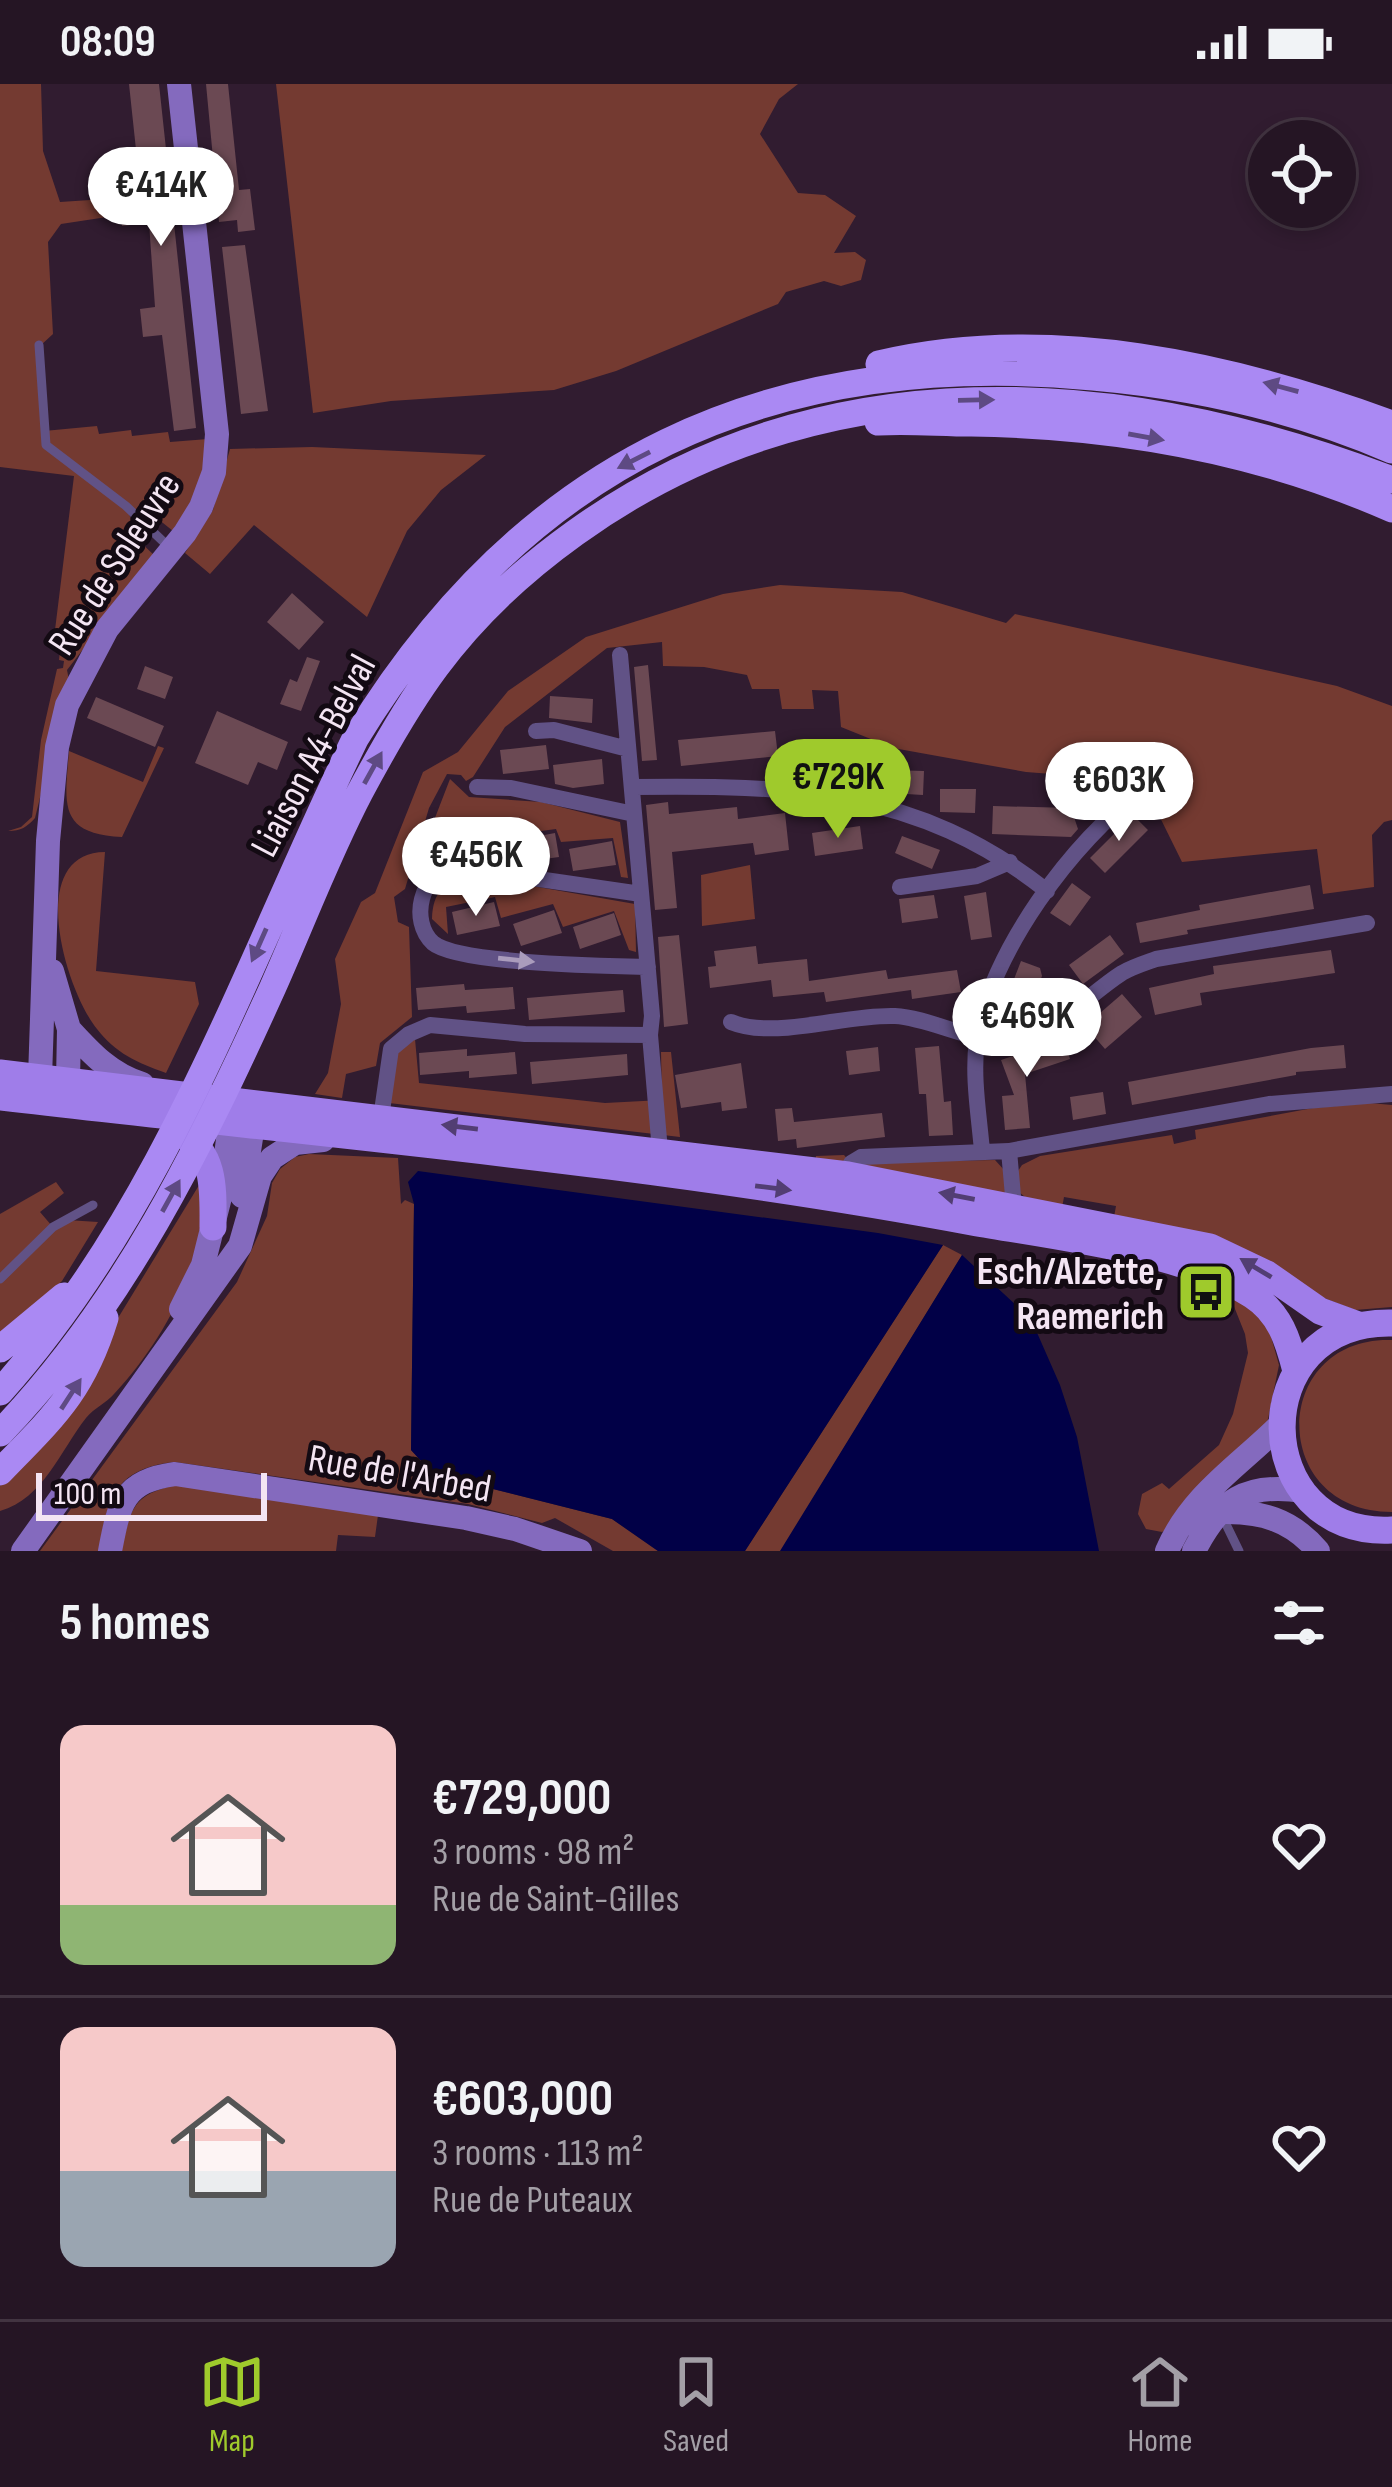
<!DOCTYPE html>
<html lang="en">
<head>
<meta charset="utf-8">
<style>
	body { margin:0; font-family:"Sofia Sans Condensed",sans-serif; background:#2d1e2c; color:#f1f3f6; height:100vh; display:flex; flex-direction:column; font-size:45px; white-space:nowrap }
	* { box-sizing:border-box; margin:0 }
	p { font-size:39px; color:#a39fa6 }
	.icon { flex:none; width:66px; height:66px; fill:none; stroke:currentColor; stroke-width:2; stroke-linecap:round; stroke-linejoin:round }
	.map { position:relative; height:1467px; overflow:hidden }
	.side { display:flex; flex-direction:column; background:#251524; flex:1 }
	.side>* { flex:none }
	.buttons { position:absolute; left:1248px; top:36px; display:grid; gap:24px }
	.buttons a { display:grid; place-items:center; width:108px; height:108px; border-radius:50%; background:#251524; box-shadow:0 6px 18px #0003,0 0 0 3px #423441; font-size:60px }
	.scale { position:absolute; left:36px; bottom:30px; width:231px; box-sizing:border-box; padding-left:12px; border:6px solid #f4e5f3; border-top:0; font-size:33px; line-height:42px; white-space:nowrap; color:#f4e5f3; -webkit-text-stroke:9px #130a13; paint-order:stroke }
	.price { position:absolute; translate:-50% -102px; padding:0 27px; border-radius:42px; background:#fff; color:#222; font-size:39px; line-height:78px; filter:drop-shadow(0 3px 6px #0008) }
	.price::after { content:''; position:absolute; left:50%; top:72px; width:36px; height:27px; margin-left:-18px; background:inherit; clip-path:polygon(0 0,100% 0,50% 100%) }
	.price.on { background:#9fca2c; color:#111 }
	ul { padding:0; list-style:none }
	li { display:flex; align-items:center; gap:36px; height:300px; padding:0 60px }
	li+li { border-top:3px solid #423441 }
	li span { display:grid; place-items:center; flex:none; width:336px; height:240px; border-radius:24px; color:#555 }
	li>.icon { margin-inline-start:auto }
	span .icon { width:144px; height:144px; fill:#fffc; stroke-width:1 }
	li b { font-size:51px }
	h2 { display:flex; justify-content:space-between; align-items:center; height:144px; padding:0 60px; font-size:51px }
	.status { display:flex; justify-content:space-between; align-items:center; height:84px; padding:0 60px; background:#251524; direction:ltr }
	.status svg { height:33px; fill:currentColor }
	.menu { display:flex; justify-content:space-around; align-items:center; height:168px; border-top:3px solid #423441; background:#251524; font-size:33px; color:#a39fa6 }
	.menu a { display:grid; justify-items:center; gap:6px }
	.menu .on { color:#9fca2c }
	.map>svg:first-child { display:block }
	.green { fill:#743a31 }
	.water { fill:#010047 }
	.building { fill:#6b4953 }
	.lines { fill:none; stroke-linecap:round; stroke-linejoin:round }
	.service { stroke:#615286; stroke-width:9 }
	.minor { stroke:#615286; stroke-width:16 }
	.secondary { stroke:#846abe; stroke-width:24 }
	.primary { stroke:#9f7de9; stroke-width:27 }
	.trunk { stroke:#aa89f3; stroke-width:27 }
	.oneway { fill:#5e4a83 }
	.oneway2 { fill:#aa9cbc }
	.oneway3 { fill:#523e73 }
	.labels { text-anchor:middle; stroke-width:10; stroke-linejoin:round; paint-order:stroke }
	.street-label { font-size:39px; fill:#f4e5f3; stroke:#130a13 }
	.poi-label { font-size:39px; font-weight:bold; fill:#f4e5f3; stroke:#130a13; text-anchor:end }
</style>
</head>
<body>
<div class="status"><b>08:09</b><svg viewBox="0 0 49 12"><path d="M0 12V9h3v3zM5 12V6h3v6zM10 12V3h3v9zM15 12V0h3v12zM26 1h20v11H26zM47 4h2v5h-2z"/></svg></div>
<div class="map">
<svg width="1392" height="1467" viewBox="0 0 1392 1467">
	<rect width="100%" height="100%" fill="#311c30"/>
	<path class="green" d="M0,0H41L43,67L60,118L105,115L112,124L107,133L61,140L48,158L53,250L40,262L44,347L97,342L99,350L131,346L132,352L168,348L170,358L208,355C205,391 194,417 173,447L153,431L127,423L137,455L155,472L67,586L69,596L35,734C27,743 21,747 8,747L21,743L32,733L41,656L57,585L63,584L64,577L59,576L62,548L55,546L74,392L0,383Z
		M276,0H798L779,15L760,50L798,109L825,111L856,132L834,169L855,168L866,176L861,196L841,202L824,197L786,208L778,220L616,287L554,306L391,317L313,329Z
		M312,363L486,371L441,406L407,447L367,533L254,441L210,490L185,469L213,426L230,365Z
		M780,501L902,508L1006,539L1015,530L1337,602L1392,622V736L1384,738L1372,751L1374,803L1323,810L1317,765L1182,778L1142,697L1026,688L893,664L841,643L838,607L812,606L814,625H782L779,605H752L747,591L704,583L663,582L662,558L607,564L505,643L473,693L466,697L461,691L447,690L429,724L405,805L394,813L398,838L409,843L412,933L380,959L376,982L346,990L342,1014L315,1010L328,989L341,920L335,875L361,818L375,809L423,688L458,668L508,607L586,553L723,510Z
		M158,662L164,664L122,753C57,750 65,719 69,667L143,698Z
		M450,695L469,713L541,718L620,738L628,794L621,793L613,754L561,758L556,745L505,752L501,737L454,741L447,746L452,776L425,797L416,783Z
		M105,768L96,887L195,898L199,920L166,989C138,979 115,969 97,945C66,907 24,769 105,768Z
		M750,781L755,835L702,842L701,791Z
		M469,791L635,820L636,868L629,866L614,827L563,843L553,820L501,834L495,813L446,823L448,850L432,835C433,807 444,799 469,791Z
		M415,955L419,999L605,1019L662,1016L661,968H671L680,1053L389,1019L396,967Z
		M1370,1019L1392,1021V1223L1355,1226L1114,1133L1116,1122L1064,1113L1062,1124L1031,1118L1013,1103L1001,1112L815,1079L816,1072L844,1071L851,1079L995,1076L1005,1087L1016,1090L1022,1081L1040,1072L1172,1051L1174,1060L1196,1055L1195,1046L1313,1024Z
		M309,1070L398,1074L401,1120L405,1116L414,1120L411,1366L433,1390L612,1435L658,1467H613L555,1434L542,1439L468,1420L175,1378C116,1384 107,1413 99,1467H40L237,1198L267,1132L272,1099L280,1085L295,1073Z
		M204,1093C212,1169 165,1256 114,1310C106,1319 94,1324 86,1334C60,1367 44,1414 0,1427V1402L40,1362Z
		M56,1098L64,1109L40,1128L52,1142L67,1136L98,1138L62,1197L0,1256V1130Z
		M943,1161L962,1171L781,1467H745Z
		M1206,1201L1247,1219L1268,1242L1279,1281L1267,1340L1176,1441L1162,1448L1146,1445L1138,1430L1142,1410L1162,1399L1169,1405L1219,1361L1233,1330L1248,1269L1245,1250L1233,1220L1203,1208Z
		M1392,1256V1428C1267,1428 1270,1252 1392,1256Z
		M176,1401L378,1431L375,1453L338,1451L336,1467H121C131,1426 131,1411 176,1401Z"/>
	<path class="water" d="M418,1087L878,1149L943,1161L745,1467H658L612,1435L433,1390L411,1366L414,1120L408,1098Z
		M962,1171L1031,1235L1060,1301L1077,1353L1099,1467H780Z"/>
	<path class="building" d="M129,0H159L196,344L174,347L162,251L143,253L140,225L155,223L149,139L122,142L120,123L142,122Z
		M206,0H228L239,106L250,105L255,146L238,148L237,136L219,138Z
		M245,161L268,327L241,330L222,163Z
		M292,509L324,538L299,566L267,538Z
		M307,573L320,577L301,627L280,620L290,595L297,598Z
		M648,581L657,676L642,677L634,583Z
		M145,582L173,593L165,615L137,605Z
		M550,612L593,615L592,639L549,634Z
		M96,613L164,642L155,663L87,634Z
		M217,627L288,658L277,686L258,678L248,701L195,679Z
		M775,647L778,672L681,682L678,656Z
		M546,661L549,685L503,690L500,666Z
		M602,675L604,700L573,704L555,700L553,681Z
		M890,686L924,687L923,711L889,709Z
		M940,705H976L975,729L940,728Z
		M668,718L669,730L737,723L738,735L785,729L789,766L755,771L753,759L672,768L677,824L655,826L646,721Z
		M993,722L1071,724L1078,745L1071,753L992,750Z
		M1133,731L1148,746L1105,789L1090,774Z
		M499,740L503,763L460,770L456,747Z
		M860,742L863,765L815,772L812,749Z
		M555,749L559,773L516,779L512,757Z
		M902,752L940,766L932,785L895,769Z
		M612,757L616,781L573,787L569,765Z
		M1072,799L1091,813L1070,842L1050,829Z
		M1310,801L1314,825L1187,846L1188,850L1140,859L1136,839L1200,826L1199,821Z
		M986,808L992,853L971,856L964,812Z
		M934,811L938,834L902,839L899,815Z
		M494,818L500,842L457,851L452,828Z
		M554,826L562,849L521,862L513,840Z
		M614,829L621,851L580,865L573,843Z
		M679,851L688,940L664,943L658,853Z
		M1110,851L1124,870L1083,900L1069,881Z
		M756,862L758,880L807,875L809,897L886,886L888,895L957,886L961,908L912,915L911,906L826,918L824,908L773,913L771,896L710,904L708,883L716,882L714,867Z
		M1331,866L1335,889L1200,909L1202,921L1155,931L1149,904L1214,890L1213,882Z
		M1021,877L1040,884L1042,892L1023,940L1002,944L999,934Z
		M464,900L465,906L513,903L515,925L467,929L466,922L418,926L416,904Z
		M623,906L625,928L529,936L527,914Z
		M1122,910L1142,933L1105,965L1085,942Z
		M1064,955L1070,975L1025,990L1030,1044L1005,1046L1002,1012L1014,1011L1001,976Z
		M1344,961L1346,984L1296,988V991L1132,1021L1128,998L1311,964Z
		M939,962L944,1018L951,1017L953,1051L929,1052L926,1010H919L915,964Z
		M878,963L880,987L849,991L846,967Z
		M467,965V972L515,968L517,990L469,994V987L420,991L419,969Z
		M627,970L628,991L532,1000L530,978Z
		M741,979L747,1024L722,1027L721,1018L681,1024L675,991Z
		M1103,1008L1106,1030L1073,1036L1070,1013Z
		M792,1024L794,1038L882,1029L885,1053L797,1064L796,1055L778,1057L775,1025Z"/>
	<g class="lines">
		<path class="service" d="M39,261L46,361L126,422L171,465
			M0,1195L53,1143L93,1121
			M1223,1434L1239,1467"/>
		<path class="minor" d="M620,571L652,932L650,951L660,1067
			M536,647L554,646L628,665
			M477,703L511,704L634,730
			M632,703C790,701 917,704 1047,807
			M900,803L977,792L1010,778
			M641,810L464,784C444,786 427,794 422,815C418,830 421,848 433,859C458,880 610,882 648,883
			M731,938C775,956 845,930 895,932C932,934 979,962 1013,956C1058,948 1086,912 1122,889C1132,883 1145,879 1156,875L1367,839
			M381,1034L391,965L409,950L430,941L525,950L650,951
			M982,1067C979,1031 972,992 977,956C988,872 1074,754 1143,706
			M1009,1067L1269,1020L1392,1010
			M848,1091L851,1079L861,1073L1009,1067L1014,1123"/>
		<path class="secondary" d="M52,887L69,945L68,997
			M69,945C91,969 110,990 142,1000
			M40,994L48,757L57,663L67,621L107,545L185,449L201,423L214,388L217,350L179,0
			M242,1112L256,1022
			M181,1225L203,1181L221,1109L230,1040L242,1028
			M1220,1428C1260,1427 1291,1435 1318,1467
			M23,1467L240,1162L260,1092L272,1074L295,1059L323,1056
			M110,1467C119,1420 123,1397 175,1390L466,1434L515,1445L580,1467
			M1167,1467C1191,1411 1239,1382 1280,1341
			M1194,1467C1220,1416 1246,1398 1303,1407"/>
		<path class="primary" d="M0,989L848,1091L1210,1163L1267,1190L1320,1227L1358,1241
			M0,1013C324,1051 651,1078 972,1138C1056,1153 1180,1166 1252,1211C1280,1229 1288,1256 1296,1287
			M182,1050C216,1071 213,1106 213,1143
			M1392,1239C1243,1236 1248,1454 1392,1446"/>
		<path class="trunk" d="M879,280C1050,240 1231,281 1392,340
			M878,338C909,336 940,339 971,339C1116,341 1259,366 1392,425
			M0,1265L64,1212
			M0,1308C166,1123 248,876 355,655C525,376 770,263 1093,293C1195,302 1297,325 1392,366
			M0,1349C123,1222 201,1062 273,903C302,838 327,771 360,708C383,665 407,622 436,583C475,530 522,487 575,449C822,271 1121,292 1392,396
			M0,1388C52,1334 82,1309 105,1234"/>
	</g>
	<defs><path id="oneway-solid" d="M-6-.8H1V-3.2L6.5 0L1 3.2V.8H-6Z" transform="scale(3)"/></defs>
	<g class="oneway">
		<use href="#oneway-solid" transform="translate(1281 303) rotate(-165)"/>
		<use href="#oneway-solid" transform="translate(976 316) rotate(-1)"/>
		<use href="#oneway-solid" transform="translate(1146 353) rotate(10)"/>
		<use href="#oneway-solid" transform="translate(634 376) rotate(153)"/>
		<use href="#oneway-solid" transform="translate(373 684) rotate(-61)"/>
		<use href="#oneway-solid" transform="translate(259 861) rotate(114)"/>
		<use href="#oneway-solid" transform="translate(171 1112) rotate(-61)"/>
		<use href="#oneway-solid" transform="translate(71 1310) rotate(-57)"/>
	</g>
	<use class="oneway2" href="#oneway-solid" transform="translate(516 876) rotate(6)"/>
	<g class="oneway3">
		<use href="#oneway-solid" transform="translate(460 1043) rotate(-173)"/>
		<use href="#oneway-solid" transform="translate(773 1104) rotate(7)"/>
		<use href="#oneway-solid" transform="translate(957 1112) rotate(-169)"/>
		<use href="#oneway-solid" transform="translate(1256 1184) rotate(-149)"/>
	</g>
	<defs>
		<symbol id="bus-square" viewBox="-11 -11 22 22"><rect x="-9" y="-9" width="18" height="18" rx="4" fill="#9fca2c" stroke="#130a13"/><path d="M-5-6H5V4H4V6H2V4H-2V6H-4V4H-5ZM-3.5-4V0h7V-4ZM-3.5 1.2v1.5H-2V1.2ZM2 1.2v1.5H3.5V1.2Z" fill="#111"/></symbol>
	</defs>
	<g fill-rule="evenodd">
		<use href="#bus-square" x="1173" y="1175" width="66" height="66"/>
	</g>
	<g class="labels">
		<g class="street-label">
			<text transform="translate(113 479) rotate(-57)" y="14">Rue de Soleuvre</text>
			<text transform="translate(312 671) rotate(-62)" y="14">Liaison A4-Belval</text>
			<text transform="translate(400 1388) rotate(10)" y="14">Rue de l'Arbed</text>
		</g>
		<g class="poi-label">
			<text x="1164" y="1200">Esch/Alzette,<tspan x="1164" dy="45">Raemerich</tspan></text>
		</g>
	</g>
</svg>
<div class="buttons">
<a><svg class="icon" aria-label="locate" viewBox="0 0 24 24"><circle cx="12" cy="12" r="6"/><path d="M12 2v4M12 18v4M2 12h4M18 12h4"/></svg></a>
</div>
<div class="scale">100 m</div>
<b class="price" style="left:161px;top:165px">€414K</b>
<b class="price on" style="left:838px;top:757px">€729K</b>
<b class="price" style="left:1119px;top:760px">€603K</b>
<b class="price" style="left:476px;top:835px">€456K</b>
<b class="price" style="left:1027px;top:996px">€469K</b>
</div>
<section class="side">
<h2>5 homes<svg class="icon" aria-label="filters" viewBox="0 0 24 24"><path d="M4 7h16M4 17h16"/><circle cx="9" cy="7" r="2"/><circle cx="15" cy="17" r="2"/></svg></h2>
<ul>
<li><span style="background:linear-gradient(#f6c9c9 75%,#8fb573 0)"><svg class="icon" aria-label="home" viewBox="0 0 24 24"><path d="M3 11l9-7 9 7M6 9v11h12V9"/></svg></span><div><b>€729,000</b><p>3 rooms · 98 m²</p><p>Rue de Saint-Gilles</p></div><svg class="icon" aria-label="heart" viewBox="0 0 24 24"><path d="M12 20l-8-8c-3-5 5-10 8-4 3-6 11-1 8 4z"/></svg></li>
<li><span style="background:linear-gradient(#f6c9c9 60%,#9aa5b1 0)"><svg class="icon" aria-label="home" viewBox="0 0 24 24"><path d="M3 11l9-7 9 7M6 9v11h12V9"/></svg></span><div><b>€603,000</b><p>3 rooms · 113 m²</p><p>Rue de Puteaux</p></div><svg class="icon" aria-label="heart" viewBox="0 0 24 24"><path d="M12 20l-8-8c-3-5 5-10 8-4 3-6 11-1 8 4z"/></svg></li>
</ul>
</section>
<nav class="menu">
<a class="on"><svg class="icon" aria-label="map" viewBox="0 0 24 24"><path d="M3 6l6-2 6 2 6-2v14l-6 2-6-2-6 2zM9 4v14M15 6v14"/></svg>Map</a>
<a><svg class="icon" aria-label="saved" viewBox="0 0 24 24"><path d="M7 4h10v16l-5-4-5 4z"/></svg>Saved</a>
<a><svg class="icon" aria-label="home" viewBox="0 0 24 24"><path d="M3 11l9-7 9 7M6 9v11h12V9"/></svg>Home</a>
</nav>
</body>
</html>
